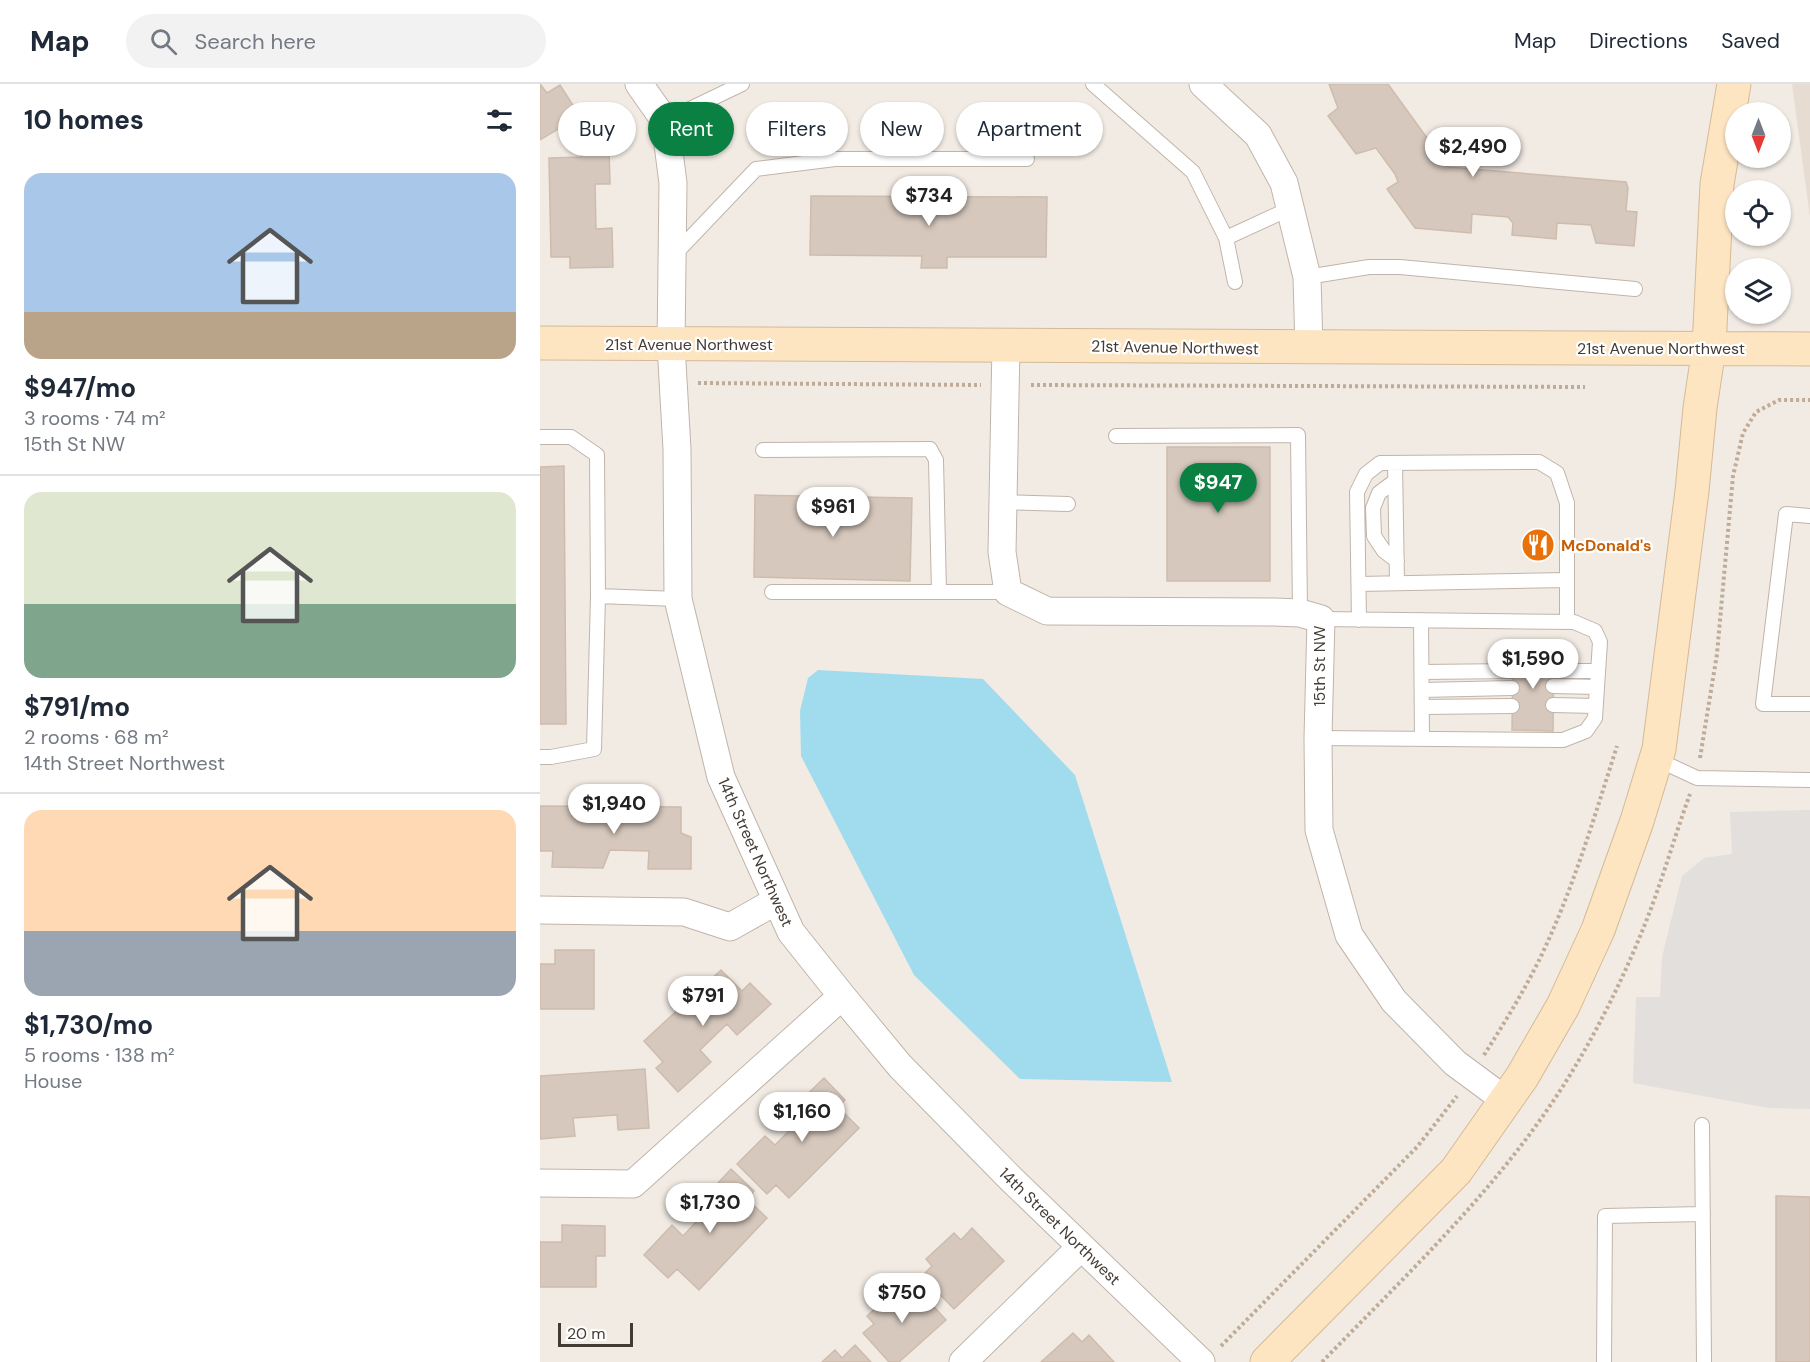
<!DOCTYPE html>
<html lang="en">
<head>
<meta charset="utf-8">
<style>
	body { margin:0; font-family:"DM Sans",sans-serif; background:#f2f2f3; color:#1f2937; height:100vh; display:flex; flex-direction:column; font-size:22px; white-space:nowrap }
	* { box-sizing:border-box; margin:0 }
	p { font-size:20px; color:#747a83 }
	.icon { flex:none; width:33px; height:33px; fill:none; stroke:currentColor; stroke-width:2; stroke-linecap:round; stroke-linejoin:round }
	.map { position:relative; flex:1; overflow:hidden }
	.panel { display:flex; flex-direction:column; background:#fff; width:540px }
	.panel>* { flex:none }
	.banner { position:absolute; left:18px; top:18px; width:570px; height:54px; display:flex; gap:12px }
	.needle { width:39px; rotate:180deg }
	.fabs { position:absolute; left:1185px; top:18px; display:grid; gap:12px }
	.fabs a { display:grid; place-items:center; width:66px; height:66px; border-radius:50%; background:#fff; box-shadow:0 2px 4px #0004; font-size:30px }
	.scale { position:absolute; left:18px; bottom:15px; width:75px; box-sizing:border-box; padding-left:6px; border:3px solid #443b34; border-top:0; font-size:16px; line-height:21px; white-space:nowrap; color:#443b34; -webkit-text-stroke:4px #fff; paint-order:stroke }
	.price { position:absolute; translate:-50% -51px; padding:0 14px; border-radius:21px; background:#fff; color:#222; font-size:20px; line-height:39px; filter:drop-shadow(0 2px 3px #0008) }
	.price::after { content:''; position:absolute; left:50%; top:36px; width:18px; height:14px; margin-left:-9px; background:inherit; clip-path:polygon(0 0,100% 0,50% 100%) }
	.price.current { background:#0b8043; color:#fff }
	ul { padding:0; list-style:none }
	li { display:grid; align-content:center; gap:12px; height:318px; padding:0 24px }
	li+li { border-top:2px solid #e0e1e3 }
	li span { display:grid; place-items:center; height:186px; border-radius:18px; color:#555 }
	li>.icon { margin-inline-start:auto }
	span .icon { width:108px; height:108px; fill:#fffc; stroke-width:1 }
	li b { font-size:26px }
	h2 { display:flex; justify-content:space-between; align-items:center; height:72px; padding:0 24px; font-size:26px }
	.pill { padding:0 21px; border-radius:27px; background:#fff; box-shadow:0 2px 4px #0004; font-size:21px; line-height:54px }
	.pill.current { background:#0b8043; color:#fff }
	header { display:flex; align-items:center; gap:36px; box-sizing:border-box; height:84px; padding:0 30px; background:#fff; border-bottom:2px solid #e0e1e3 }
	header strong { font-size:28px }
	nav { display:flex; gap:33px; margin-inline-start:auto; font-size:21px }
	.search { width:420px; height:54px; background:#f2f2f3; display:flex; align-items:center; gap:15px; box-sizing:border-box; padding:0 21px; border-radius:33px; color:#747a83; font-size:22px }
	main { display:flex; flex:1; min-height:0 }
	.map>svg:first-child { display:block }
	.residential { fill:#e6dcd2 }
	.parking { fill:#e2dfdc }
	.water { fill:#a1dbee }
	.building { fill:#d6c8bd; stroke:#cebcad; stroke-width:1.5 }
	.lines { fill:none; stroke-linecap:round; stroke-linejoin:round }
	.lane-casing { stroke:#c0b4aa; stroke-width:16 }
	.street-casing { stroke:#c0b4aa; stroke-width:29 }
	.secondary-casing { stroke:#d4ba97; stroke-width:35 }
	.path { stroke:#beab98; stroke-width:4; stroke-dasharray:3 3; stroke-linecap:butt }
	.lane { stroke:#fff; stroke-width:14 }
	.street { stroke:#fff; stroke-width:27 }
	.secondary { stroke:#fde5c2; stroke-width:33 }
	.labels { text-anchor:middle; stroke-width:4.5; stroke-linejoin:round; paint-order:stroke }
	.street-label { font-size:16px; fill:#443b34; stroke:#fff }
	.food-label { font-size:16px; font-weight:bold; fill:#c56008; stroke:#fff; text-anchor:start }
</style>
</head>
<body>
<header>
<strong>Map</strong>
<div class="search"><svg class="icon" aria-label="search" viewBox="0 0 24 24"><circle cx="10" cy="10" r="6"/><path d="M15 15l6 6"/></svg>Search here</div>
<nav><a>Map</a><a>Directions</a><a>Saved</a></nav>
</header>
<main>
<section class="panel">
<h2>10 homes<svg class="icon" aria-label="filters" viewBox="0 0 24 24"><path d="M4 7h16M4 17h16"/><circle cx="9" cy="7" r="2"/><circle cx="15" cy="17" r="2"/></svg></h2>
<ul>
<li><span style="background:linear-gradient(#a9c7e8 75%,#b9a48a 0)"><svg class="icon" aria-label="home" viewBox="0 0 24 24"><path d="M3 11l9-7 9 7M6 9v11h12V9"/></svg></span><div><b>$947/mo</b><p>3 rooms · 74 m²</p><p>15th St NW</p></div></li>
<li><span style="background:linear-gradient(#dfe7d0 60%,#7fa58c 0)"><svg class="icon" aria-label="home" viewBox="0 0 24 24"><path d="M3 11l9-7 9 7M6 9v11h12V9"/></svg></span><div><b>$791/mo</b><p>2 rooms · 68 m²</p><p>14th Street Northwest</p></div></li>
<li><span style="background:linear-gradient(#ffd9b3 65%,#9aa5b1 0)"><svg class="icon" aria-label="home" viewBox="0 0 24 24"><path d="M3 11l9-7 9 7M6 9v11h12V9"/></svg></span><div><b>$1,730/mo</b><p>5 rooms · 138 m²</p><p>House</p></div></li>
</ul>
</section>
<div class="map">
<svg width="1270" height="1278" viewBox="0 0 1270 1278">
	<rect width="100%" height="100%" fill="#f2ebe4"/>
	<path class="residential" d="M1252,0H1270V133Z"/>
	<path class="parking" d="M1270,726V1025L1228,1024L1093,999L1096,913H1120L1122,873L1142,792L1164,774L1192,770L1190,728Z"/>
	<path class="water" d="M278,586L443,595L535,691L632,998L480,995L374,891L261,672L260,627L268,594Z"/>
	<path class="building" d="M0,0L7,9L20,1L40,32L0,56Z
		M789,0H848L908,83L1086,98L1088,104L1086,127L1097,128L1094,162L1056,159L1051,141L1017,139L1016,155L972,151L973,139L968,133L932,130L931,149L875,144L847,105L858,98L855,90L836,64L816,70L788,32L798,24Z
		M69,63L70,100H55L56,145L72,144L73,183L30,184V173H11L9,74L41,73V64Z
		M271,112L507,113L506,173H407V184H381L382,172L270,171Z
		M627,363H730V497H627Z
		M24,382L26,640H0V383Z
		M215,411L372,414L370,497L214,493Z
		M973,564L1014,565L1013,647L972,646Z
		M0,722L141,723V749L151,753V785H108L109,767L70,766L63,784L12,783L13,767H0Z
		M15,866H54V925H0V880H15Z
		M181,886L202,907L210,899L231,920L197,951L187,940L160,966L171,978L138,1008L116,984L123,978L104,957Z
		M105,985L109,1044L78,1046L77,1031L33,1034L35,1052L0,1055V992Z
		M284,994L305,1016L298,1023L319,1044L249,1114L236,1101L227,1110L197,1080L225,1052L235,1061L264,1032L254,1023Z
		M191,1085L214,1107L207,1115L227,1134L159,1206L137,1185L128,1194L104,1171L132,1141L143,1152L171,1122L163,1115Z
		M1236,1112L1270,1113V1278H1236Z
		M22,1141L65,1142V1172H56V1203H0V1158H22Z
		M432,1144L464,1177L414,1225L382,1192L392,1182L386,1175L414,1149L421,1156Z
		M374,1201L406,1236L359,1278H349L323,1249L334,1240L327,1232L355,1207L360,1212Z
		M533,1249L542,1258L549,1251L574,1278H501Z
		M315,1261L331,1278H282L295,1266L302,1274Z"/>
	<g class="lines">
		<defs>
			<path id="lane" d="M553,0L653,88L686,154L695,198
				M125,37L202,0
				M686,154L751,124
				M134,171L216,85L295,75H487
				M767,193L829,183H860L1095,205
				M576,352L758,351L760,529
				M0,353H31L57,371L58,512L54,665L11,673H0
				M223,366L390,365L396,376L399,508
				M855,379L857,498
				M855,397L839,409L833,424L834,452L844,467L857,477
				M463,418L528,420
				M1270,432L1246,430L1223,620H1270
				M819,500L1027,496
				M232,508H468
				M58,512L138,515
				M819,536L817,408L826,390L840,379L999,378L1017,389L1027,419V538
				M881,536L882,655
				M1014,587H1058
				M882,588L973,587
				M1013,602L1057,603
				M882,606L972,604
				M1013,621L1055,622
				M882,623L972,622
				M778,654L1023,656L1046,647L1055,634L1060,558L1055,547L1034,538L781,535
				M1116,675L1157,694L1270,696
				M1162,1041L1164,1278
				M1064,1278L1065,1132L1163,1130"/>
			<path id="street" d="M99,0L125,37L133,99L131,261L137,365L138,515L181,693L251,848L302,912L360,982L471,1095L661,1278
				M663,0L718,51L744,99L767,193L769,264
				M466,261L462,468L468,508L507,527L734,528L760,529L781,535L778,654L779,746L809,851L854,917L915,979L965,1016
				M0,826L144,828L190,843L236,817
				M0,1099L93,1100L302,912
				M423,1278L541,1163"/>
			<path id="secondary" d="M0,259L1270,265
				M727,1278L916,1087L982,993L1023,922L1058,846L1097,737L1119,665L1152,407L1160,324L1169,264L1177,100L1194,0"/>
		</defs>
		<use href="#lane" class="lane-casing"/>
		<use href="#street" class="street-casing"/>
		<use href="#secondary" class="secondary-casing"/>
		<path class="path" d="M158,299L441,301
			M491,301L1045,303
			M1160,674L1177,570L1193,392L1203,349L1216,328L1239,316H1270
			M944,971C965,938 986,904 1003,868C1034,802 1055,731 1077,662
			M681,1262L877,1063L917,1012
			M782,1278C872,1185 966,1097 1033,986C1062,938 1087,886 1107,835C1123,794 1135,751 1150,710"/>
		<use href="#lane" class="lane"/>
		<use href="#street" class="street"/>
		<use href="#secondary" class="secondary"/>
	</g>
	<defs>
		<symbol id="restaurant-disc" viewBox="-11 -11 22 22"><circle r="9.5" fill="#e8710a" stroke="#fff"/><path d="M-5-6h1v4h1v-4h1v4h1v-4h1v5L-1.5 .5V6h-2V.5L-5-1ZM5-6V6H3V1.5H1.5Q1.5-4 5-6Z" fill="#fff"/></symbol>
	</defs>
	<g fill-rule="evenodd">
		<use href="#restaurant-disc" x="979" y="442" width="38" height="38"/>
	</g>
	<g class="labels">
		<g class="street-label">
			<text x="149" y="266">21st Avenue Northwest</text>
			<text transform="translate(635 263) rotate(1)" y="6">21st Avenue Northwest</text>
			<text x="1121" y="270">21st Avenue Northwest</text>
			<text transform="translate(779 582) rotate(-90)" y="6">15th St NW</text>
			<text transform="translate(216 768) rotate(66)" y="6">14th Street Northwest</text>
			<text transform="translate(520 1142) rotate(44)" y="6">14th Street Northwest</text>
		</g>
		<g class="food-label">
			<text x="1021" y="467">McDonald's</text>
		</g>
	</g>
</svg>
<div class="fabs">
<a><svg class="needle" viewBox="-14 -14 28 28"><path d="M0-13l5 13h-10z" fill="#e53935"/><path d="M0 13l5-13h-10z" fill="#747a83"/></svg></a>
<a><svg class="icon" aria-label="locate" viewBox="0 0 24 24"><circle cx="12" cy="12" r="6"/><path d="M12 2v4M12 18v4M2 12h4M18 12h4"/></svg></a>
<a><svg class="icon" aria-label="layers" viewBox="0 0 24 24"><path d="M12 4l9 5-9 5-9-5zM3 14l9 5 9-5"/></svg></a>
</div>
<div class="scale">20 m</div>
<b class="price" style="left:933px;top:94px">$2,490</b>
<b class="price" style="left:389px;top:143px">$734</b>
<b class="price current" style="left:678px;top:430px">$947</b>
<b class="price" style="left:293px;top:454px">$961</b>
<b class="price" style="left:993px;top:606px">$1,590</b>
<b class="price" style="left:74px;top:751px">$1,940</b>
<b class="price" style="left:163px;top:943px">$791</b>
<b class="price" style="left:262px;top:1059px">$1,160</b>
<b class="price" style="left:170px;top:1150px">$1,730</b>
<b class="price" style="left:362px;top:1240px">$750</b>
<div class="banner">
<a class="pill">Buy</a>
<a class="pill current">Rent</a>
<a class="pill">Filters</a>
<a class="pill">New</a>
<a class="pill">Apartment</a>
</div>
</div>
</main>
</body>
</html>
